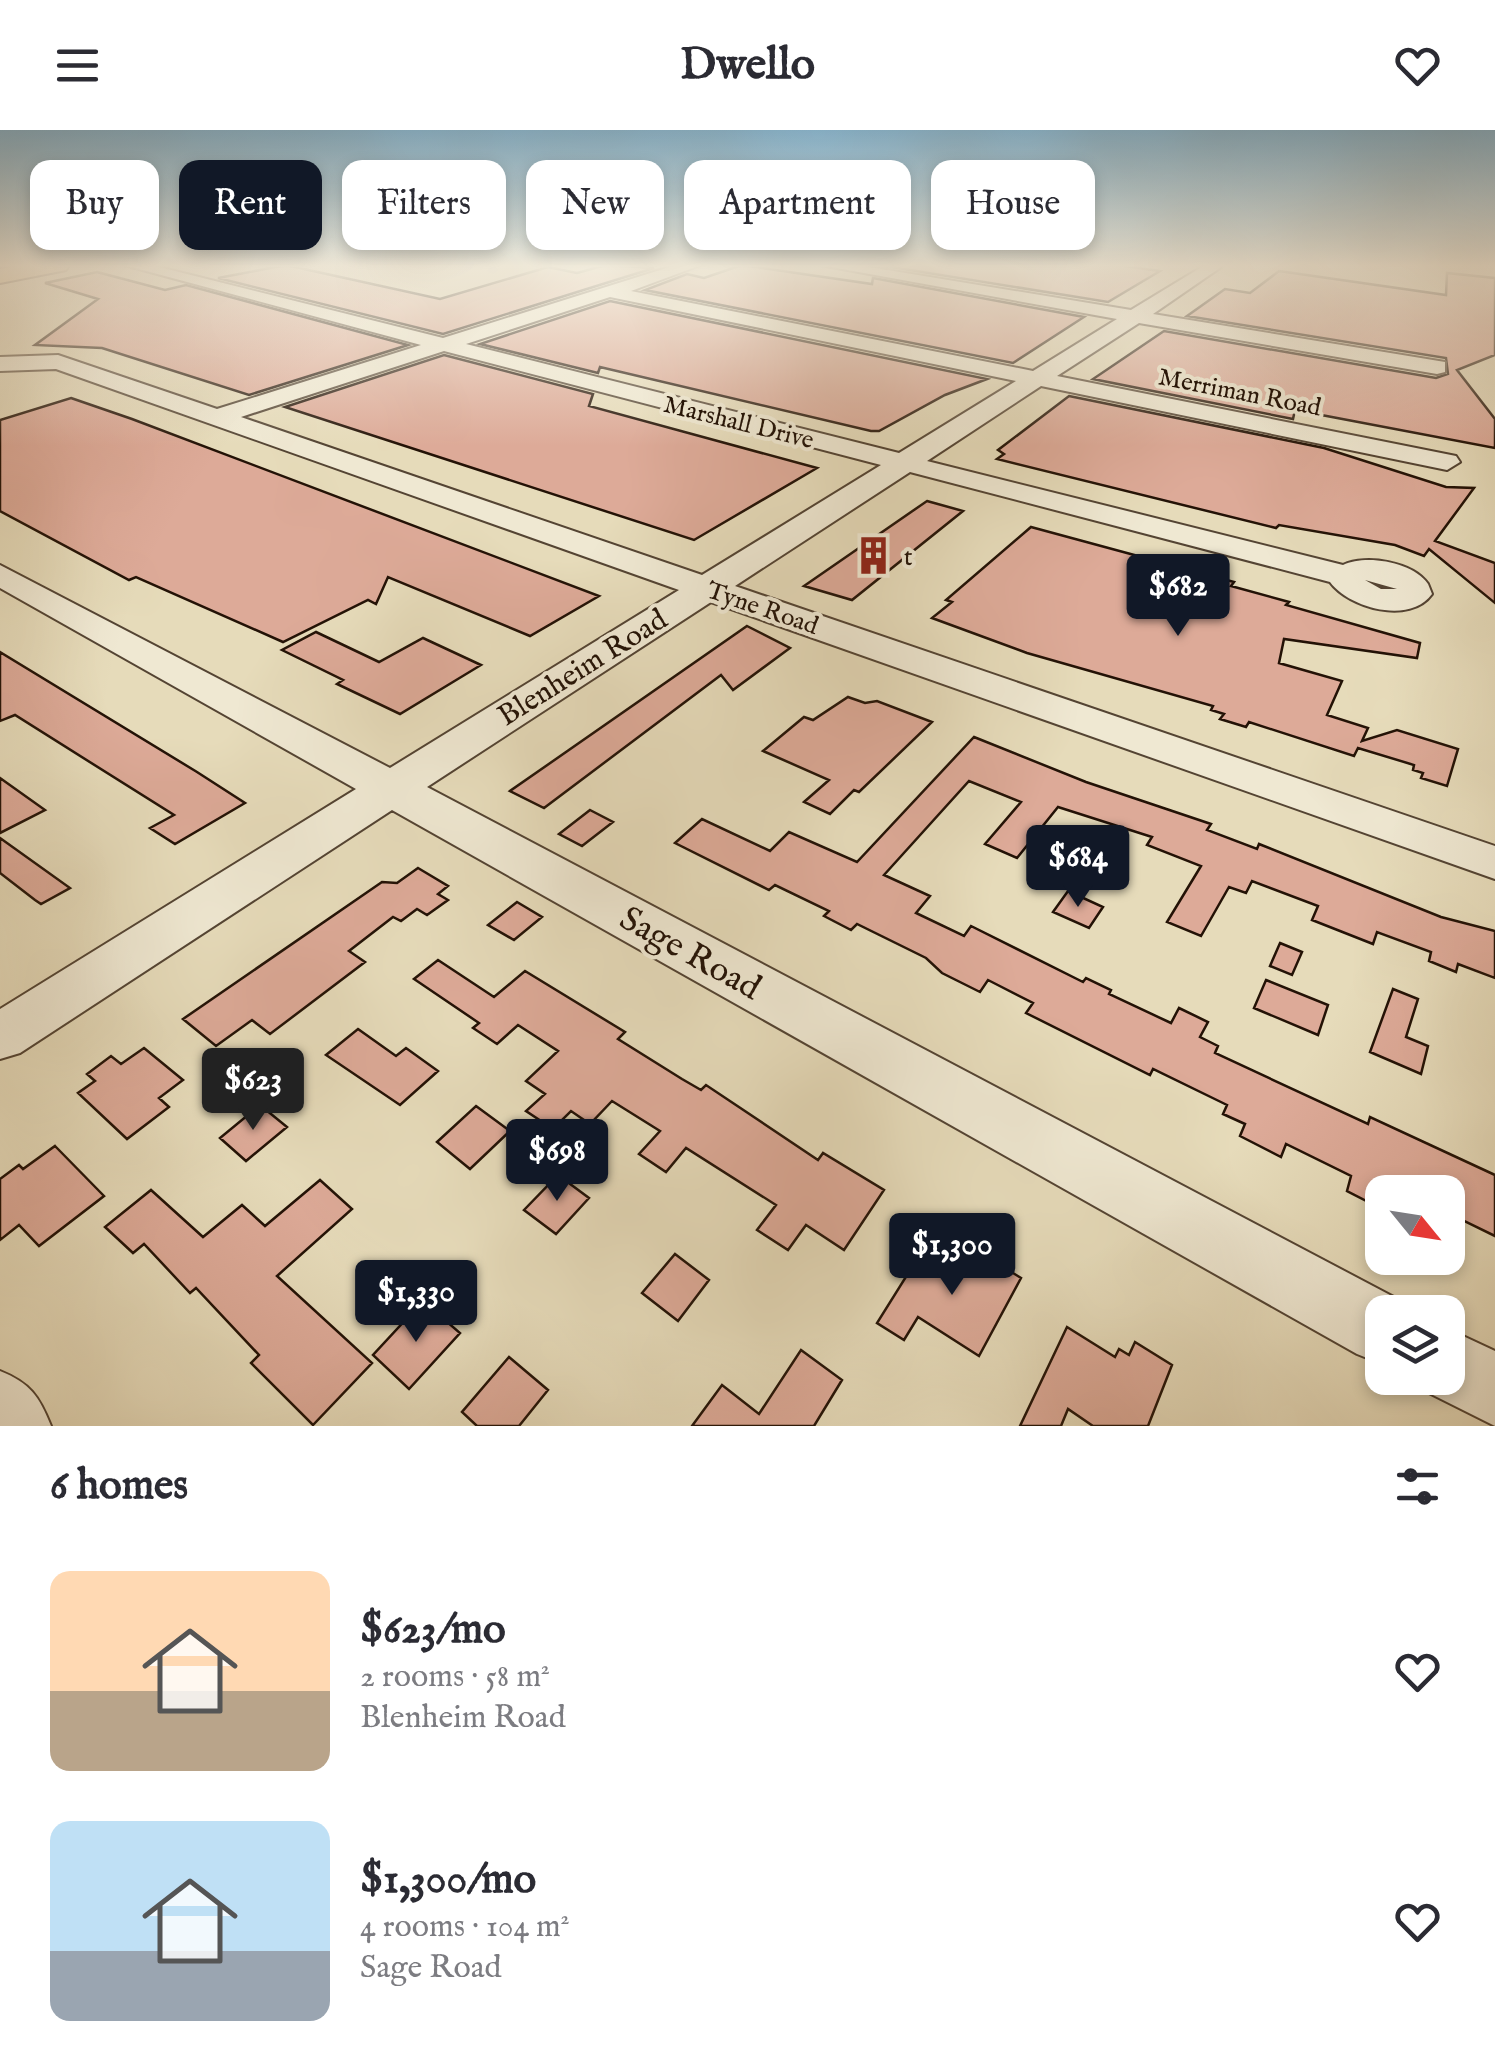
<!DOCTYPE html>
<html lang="en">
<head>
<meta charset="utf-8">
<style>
	body { margin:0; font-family:"IM FELL English",serif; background:#f2f2f3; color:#2b2b33; height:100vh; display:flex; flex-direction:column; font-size:38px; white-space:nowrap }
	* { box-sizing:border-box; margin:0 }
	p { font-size:32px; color:#7c7c81 }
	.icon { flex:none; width:55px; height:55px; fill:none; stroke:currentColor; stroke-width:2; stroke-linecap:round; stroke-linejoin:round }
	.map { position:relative; height:1296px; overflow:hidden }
	.drawer { display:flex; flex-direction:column; background:#fff; flex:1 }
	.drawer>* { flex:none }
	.top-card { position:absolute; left:30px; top:30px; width:1435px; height:90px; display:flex; gap:20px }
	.needle { width:65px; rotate:120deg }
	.controls { position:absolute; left:1365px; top:1045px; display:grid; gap:20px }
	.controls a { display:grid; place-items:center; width:100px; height:100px; border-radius:20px; background:#fff; box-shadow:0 5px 15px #0003; font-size:50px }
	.price { position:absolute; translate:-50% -85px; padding:0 22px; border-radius:10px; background:#111827; color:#fff; font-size:32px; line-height:65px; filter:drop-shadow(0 2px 5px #0008) }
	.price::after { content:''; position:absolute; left:50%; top:60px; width:30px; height:22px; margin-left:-15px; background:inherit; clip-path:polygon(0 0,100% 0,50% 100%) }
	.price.selected { background:#222; color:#fff }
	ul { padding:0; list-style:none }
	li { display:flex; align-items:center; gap:30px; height:250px; padding:0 50px }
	li span { display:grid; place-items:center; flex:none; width:280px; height:200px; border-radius:20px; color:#555 }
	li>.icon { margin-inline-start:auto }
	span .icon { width:120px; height:120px; fill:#fffc; stroke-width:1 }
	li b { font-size:42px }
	h2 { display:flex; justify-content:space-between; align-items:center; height:120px; padding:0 50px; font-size:42px }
	.chip { padding:0 35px; border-radius:20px; background:#fff; box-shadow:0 5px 15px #0003; font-size:35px; line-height:90px }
	.chip.selected { background:#111827; color:#fff }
	header { display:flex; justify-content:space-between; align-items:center; height:130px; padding:0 50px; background:#fff; font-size:45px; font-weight:800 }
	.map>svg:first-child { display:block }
	.building { fill:#ddaa98; stroke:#231206; stroke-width:2.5 }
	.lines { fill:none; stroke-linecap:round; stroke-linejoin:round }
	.minor-casing { stroke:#544433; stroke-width:4 }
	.major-casing { stroke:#231206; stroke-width:4 }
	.minor { fill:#efe8d2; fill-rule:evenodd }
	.major { fill:#e3be7d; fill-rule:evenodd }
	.labels { text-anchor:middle; stroke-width:8; stroke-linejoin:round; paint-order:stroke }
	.far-street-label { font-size:25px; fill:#231206; stroke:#efe8d2 }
	.far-poi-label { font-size:25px; fill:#231206; stroke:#efe8d2; text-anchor:start }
	.street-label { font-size:30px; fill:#231206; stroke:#efe8d2 }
	.near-street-label { font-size:35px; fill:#231206; stroke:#efe8d2 }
</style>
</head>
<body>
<header><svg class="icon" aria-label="menu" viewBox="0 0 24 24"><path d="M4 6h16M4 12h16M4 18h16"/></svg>Dwello<svg class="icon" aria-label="heart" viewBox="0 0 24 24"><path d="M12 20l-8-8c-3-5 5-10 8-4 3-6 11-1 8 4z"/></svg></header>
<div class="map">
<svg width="1495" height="1296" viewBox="0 0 1495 1296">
	<rect width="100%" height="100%" fill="#e6dbba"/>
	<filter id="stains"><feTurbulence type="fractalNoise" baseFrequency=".002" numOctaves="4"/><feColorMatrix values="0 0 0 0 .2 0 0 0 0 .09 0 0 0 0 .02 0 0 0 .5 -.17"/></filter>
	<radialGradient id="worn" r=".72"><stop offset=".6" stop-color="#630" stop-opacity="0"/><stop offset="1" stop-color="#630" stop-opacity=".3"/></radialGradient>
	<path class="building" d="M286,135L440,169L548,137L577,143L606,135L654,138L443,204L218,148Z
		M742,135L872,154L873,148L1084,187L1013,233L645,160L687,144L704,148Z
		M879,135H1118L1160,141L1108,172Z
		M1279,141L1446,165L1447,143L1495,148V225L1457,240L1495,289V318L1295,280L1293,289L1093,249L1164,201L1436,248L1448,244L1446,228L1187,186L1225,159L1250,163Z
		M97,142L165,160L186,155L408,215L249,265L102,218L35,215L98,169L45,153Z
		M610,171L987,249L945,265L879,301H871L600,237L598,243L480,214Z
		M444,225L593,264L589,276L817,338L694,410L285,277Z
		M1069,266L1324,318L1446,357L1474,358L1435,411L1495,433V473L1429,419L1424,426L1395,415L1279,395L1276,398L997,329L1004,324L998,320Z
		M71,268L132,289L599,466L530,506L388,447L376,474L368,470L283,512L136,447L129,450L0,381V290Z
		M927,371L963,381L852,470L804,456Z
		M1031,397L1234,452L1231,456L1289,472L1286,475L1420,513L1417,528L1284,509L1279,533L1342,551L1327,585L1368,598L1362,611L1397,600L1458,619L1447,656L1421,648L1423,643L1413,640L1414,635L1358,618L1354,626L1249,592L1246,597L1220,589L1224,584L1211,580L1213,576L1027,523L932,488L952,472L946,470Z
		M747,496L790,518L733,560L721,545L544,678L510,661Z
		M316,502L379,532L423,508L481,535L400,584L337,554L343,550L282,520Z
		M0,522L197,642L245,673L175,714L150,698L174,685L15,585L0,591Z
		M848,567L865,573L877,571L932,592L859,662L854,660L830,684L804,672L829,650L763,621L804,587L813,590Z
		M974,607L1086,652L1211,694L1207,700L1257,719L1259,714L1441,787L1495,801V848L1458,834L1456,842L1429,831L1431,822L1377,802L1373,814L1312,790L1318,776L1252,751L1246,763L1229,757L1201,806L1167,792L1201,736L1147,715L1152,707L1058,677L1017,728L985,714L1021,672L969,651L884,745L930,766L916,783L964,806L971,796L1083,852L1086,848L1111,860L1109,864L1171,893L1179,878L1208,892L1200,907L1218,916L1215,923L1368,994L1370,987L1495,1045V1106L1448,1083V1062H1382V1079L1347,1061L1351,1046L1286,1014L1281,1027L1240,1006L1245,994L1223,984L1227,975L1153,939L1150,945L1026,883L1033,873L988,850L980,862L942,843L926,828L857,794L851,800L824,786L829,781L775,755L769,760L675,713L702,689L770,721L789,702L857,732Z
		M0,648L45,680L0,703Z
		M590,680L613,692L582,716L559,704Z
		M0,708L70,758L41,774L35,770L0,743Z
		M418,738L448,756L438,764L448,770L427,785L417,779L401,791L393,787L349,821L365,832L270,904L252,890L216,916L183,889L382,752L397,753Z
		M1068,761L1103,777L1089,798L1053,782Z
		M517,772L542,787L514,810L488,795Z
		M1280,813L1302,822L1292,845L1270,836Z
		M438,830L494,867L525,841L625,902L618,909L682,949L701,960L706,955L818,1030L823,1023L884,1060L844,1120L806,1095L788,1120L757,1100L776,1075L686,1018L666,1042L639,1024L660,1001L612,971L590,994L571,981L553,999L526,981L545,964L526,951L558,921L518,895L497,914L473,898L479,893L414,849Z
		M1266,850L1328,875L1318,905L1254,878Z
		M1393,859L1418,869L1406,907L1428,916L1421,944L1370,922Z
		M358,899L396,926L406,918L438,941L400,975L326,925Z
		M144,918L183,950L159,968L169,977L127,1009L78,963L95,951L87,944L111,926L121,934Z
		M260,975L287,997L246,1031L220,1008Z
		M476,976L510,1001L470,1039L437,1012Z
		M55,1016L104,1066L39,1116L19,1095L0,1110V1049L19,1035L23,1039Z
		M558,1045L589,1068L556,1104L524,1080Z
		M320,1050L352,1079L277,1146L372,1233L313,1295L251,1233L259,1225L196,1158L190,1163L144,1114L133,1123L105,1097L151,1060L203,1107L242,1075L265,1096Z
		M929,1110L967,1134L971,1128L982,1135L986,1126L1021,1148L979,1226L918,1187L904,1210L877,1193Z
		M675,1124L709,1150L678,1191L642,1163Z
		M423,1171L460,1203L409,1259L373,1225Z
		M1067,1197L1115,1227L1119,1219L1129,1225L1135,1212L1172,1235L1148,1296H1093L1068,1279L1061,1296H1020Z
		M801,1220L842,1250L814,1296H692L722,1255L759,1284Z
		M509,1227L548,1260L519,1296H477L462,1282Z"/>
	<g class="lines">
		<defs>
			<path id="minor" d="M124,135H151L443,208L676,135H701L631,161L1033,241L1117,189L820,135H857L1131,180L1205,135H1224L1153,184L1445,232V242L1437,244L1139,193L1057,246L1456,326L1460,332L1447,340L1041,256L927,331L1343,435C1366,424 1413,432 1428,454L1432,464C1410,495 1349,478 1330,452L910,342L735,456L1495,716V749L711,472L427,657L1407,1174L1410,1182H1382V1234L1357,1224L392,680L20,923L0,929V879L356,659L0,458V435L390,638L679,460L56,239L0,241V227L58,225L217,279L421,215ZM610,167L1016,251L899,323L466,214ZM444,221L881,335L702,445L241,287ZM1365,450L1397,459H1381Z
				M1448,1199L1495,1221V1296L1423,1260L1417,1248H1448Z
				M0,1241C30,1253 39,1266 51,1296H0Z"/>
			<path id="major" d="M24,135H69L66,140L0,153V139Z"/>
		</defs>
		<use href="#minor" class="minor-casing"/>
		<use href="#major" class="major-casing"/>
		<use href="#minor" class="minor"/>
		<use href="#major" class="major"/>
	</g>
	<linearGradient id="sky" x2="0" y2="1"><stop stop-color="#87b7d3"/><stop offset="0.43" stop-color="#f4efe0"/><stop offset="1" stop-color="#f4efe0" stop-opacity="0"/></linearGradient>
	<rect width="1495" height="316" fill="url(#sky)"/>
	<defs>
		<symbol id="building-bare" viewBox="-9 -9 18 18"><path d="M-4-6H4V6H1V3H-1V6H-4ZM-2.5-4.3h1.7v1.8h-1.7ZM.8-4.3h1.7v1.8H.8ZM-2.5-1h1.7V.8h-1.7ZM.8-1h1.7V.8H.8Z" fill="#8f2418" stroke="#efe8d2" stroke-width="2.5" paint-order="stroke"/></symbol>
	</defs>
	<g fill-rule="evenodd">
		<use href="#building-bare" x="846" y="398" width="55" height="55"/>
	</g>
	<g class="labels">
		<g class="far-street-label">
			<text transform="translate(1240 261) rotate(11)" y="9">Merriman Road</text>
			<text transform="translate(739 291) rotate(14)" y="9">Marshall Drive</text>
			<text transform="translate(763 477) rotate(19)" y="9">Tyne Road</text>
		</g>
		<g class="far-poi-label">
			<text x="904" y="435">t</text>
		</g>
		<g class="street-label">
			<text transform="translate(582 537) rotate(-32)" y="10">Blenheim Road</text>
		</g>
		<g class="near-street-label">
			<text transform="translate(691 822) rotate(29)" y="12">Sage Road</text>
		</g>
	</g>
	<rect width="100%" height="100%" filter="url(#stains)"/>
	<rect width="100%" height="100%" fill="url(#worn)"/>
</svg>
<div class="controls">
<a><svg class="needle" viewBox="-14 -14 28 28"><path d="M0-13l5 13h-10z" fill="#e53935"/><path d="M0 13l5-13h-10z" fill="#7c7c81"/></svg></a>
<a><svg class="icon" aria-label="layers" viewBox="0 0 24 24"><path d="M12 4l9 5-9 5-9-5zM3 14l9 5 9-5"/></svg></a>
</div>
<b class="price" style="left:1178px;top:509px">$682</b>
<b class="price" style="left:1078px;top:780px">$684</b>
<b class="price selected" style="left:253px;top:1003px">$623</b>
<b class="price" style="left:557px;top:1074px">$698</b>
<b class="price" style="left:952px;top:1168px">$1,300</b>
<b class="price" style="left:416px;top:1215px">$1,330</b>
<div class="top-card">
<a class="chip">Buy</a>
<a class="chip selected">Rent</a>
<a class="chip">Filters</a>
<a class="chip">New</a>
<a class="chip">Apartment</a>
<a class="chip">House</a>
</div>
</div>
<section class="drawer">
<h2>6 homes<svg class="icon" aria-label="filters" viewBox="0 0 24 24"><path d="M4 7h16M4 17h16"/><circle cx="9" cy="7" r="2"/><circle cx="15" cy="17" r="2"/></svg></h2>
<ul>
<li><span style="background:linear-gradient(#ffd9b3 60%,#b9a48a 0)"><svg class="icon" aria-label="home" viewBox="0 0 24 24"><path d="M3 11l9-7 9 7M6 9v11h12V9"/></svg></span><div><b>$623/mo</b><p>2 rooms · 58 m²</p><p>Blenheim Road</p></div><svg class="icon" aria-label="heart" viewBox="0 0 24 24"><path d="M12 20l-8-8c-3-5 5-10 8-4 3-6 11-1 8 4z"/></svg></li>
<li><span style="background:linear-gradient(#bfe0f5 65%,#9aa5b1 0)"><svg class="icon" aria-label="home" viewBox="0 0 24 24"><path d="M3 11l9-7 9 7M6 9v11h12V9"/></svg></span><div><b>$1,300/mo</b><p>4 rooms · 104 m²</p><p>Sage Road</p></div><svg class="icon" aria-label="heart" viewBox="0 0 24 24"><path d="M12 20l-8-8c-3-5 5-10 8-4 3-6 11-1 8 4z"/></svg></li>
</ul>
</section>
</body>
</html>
